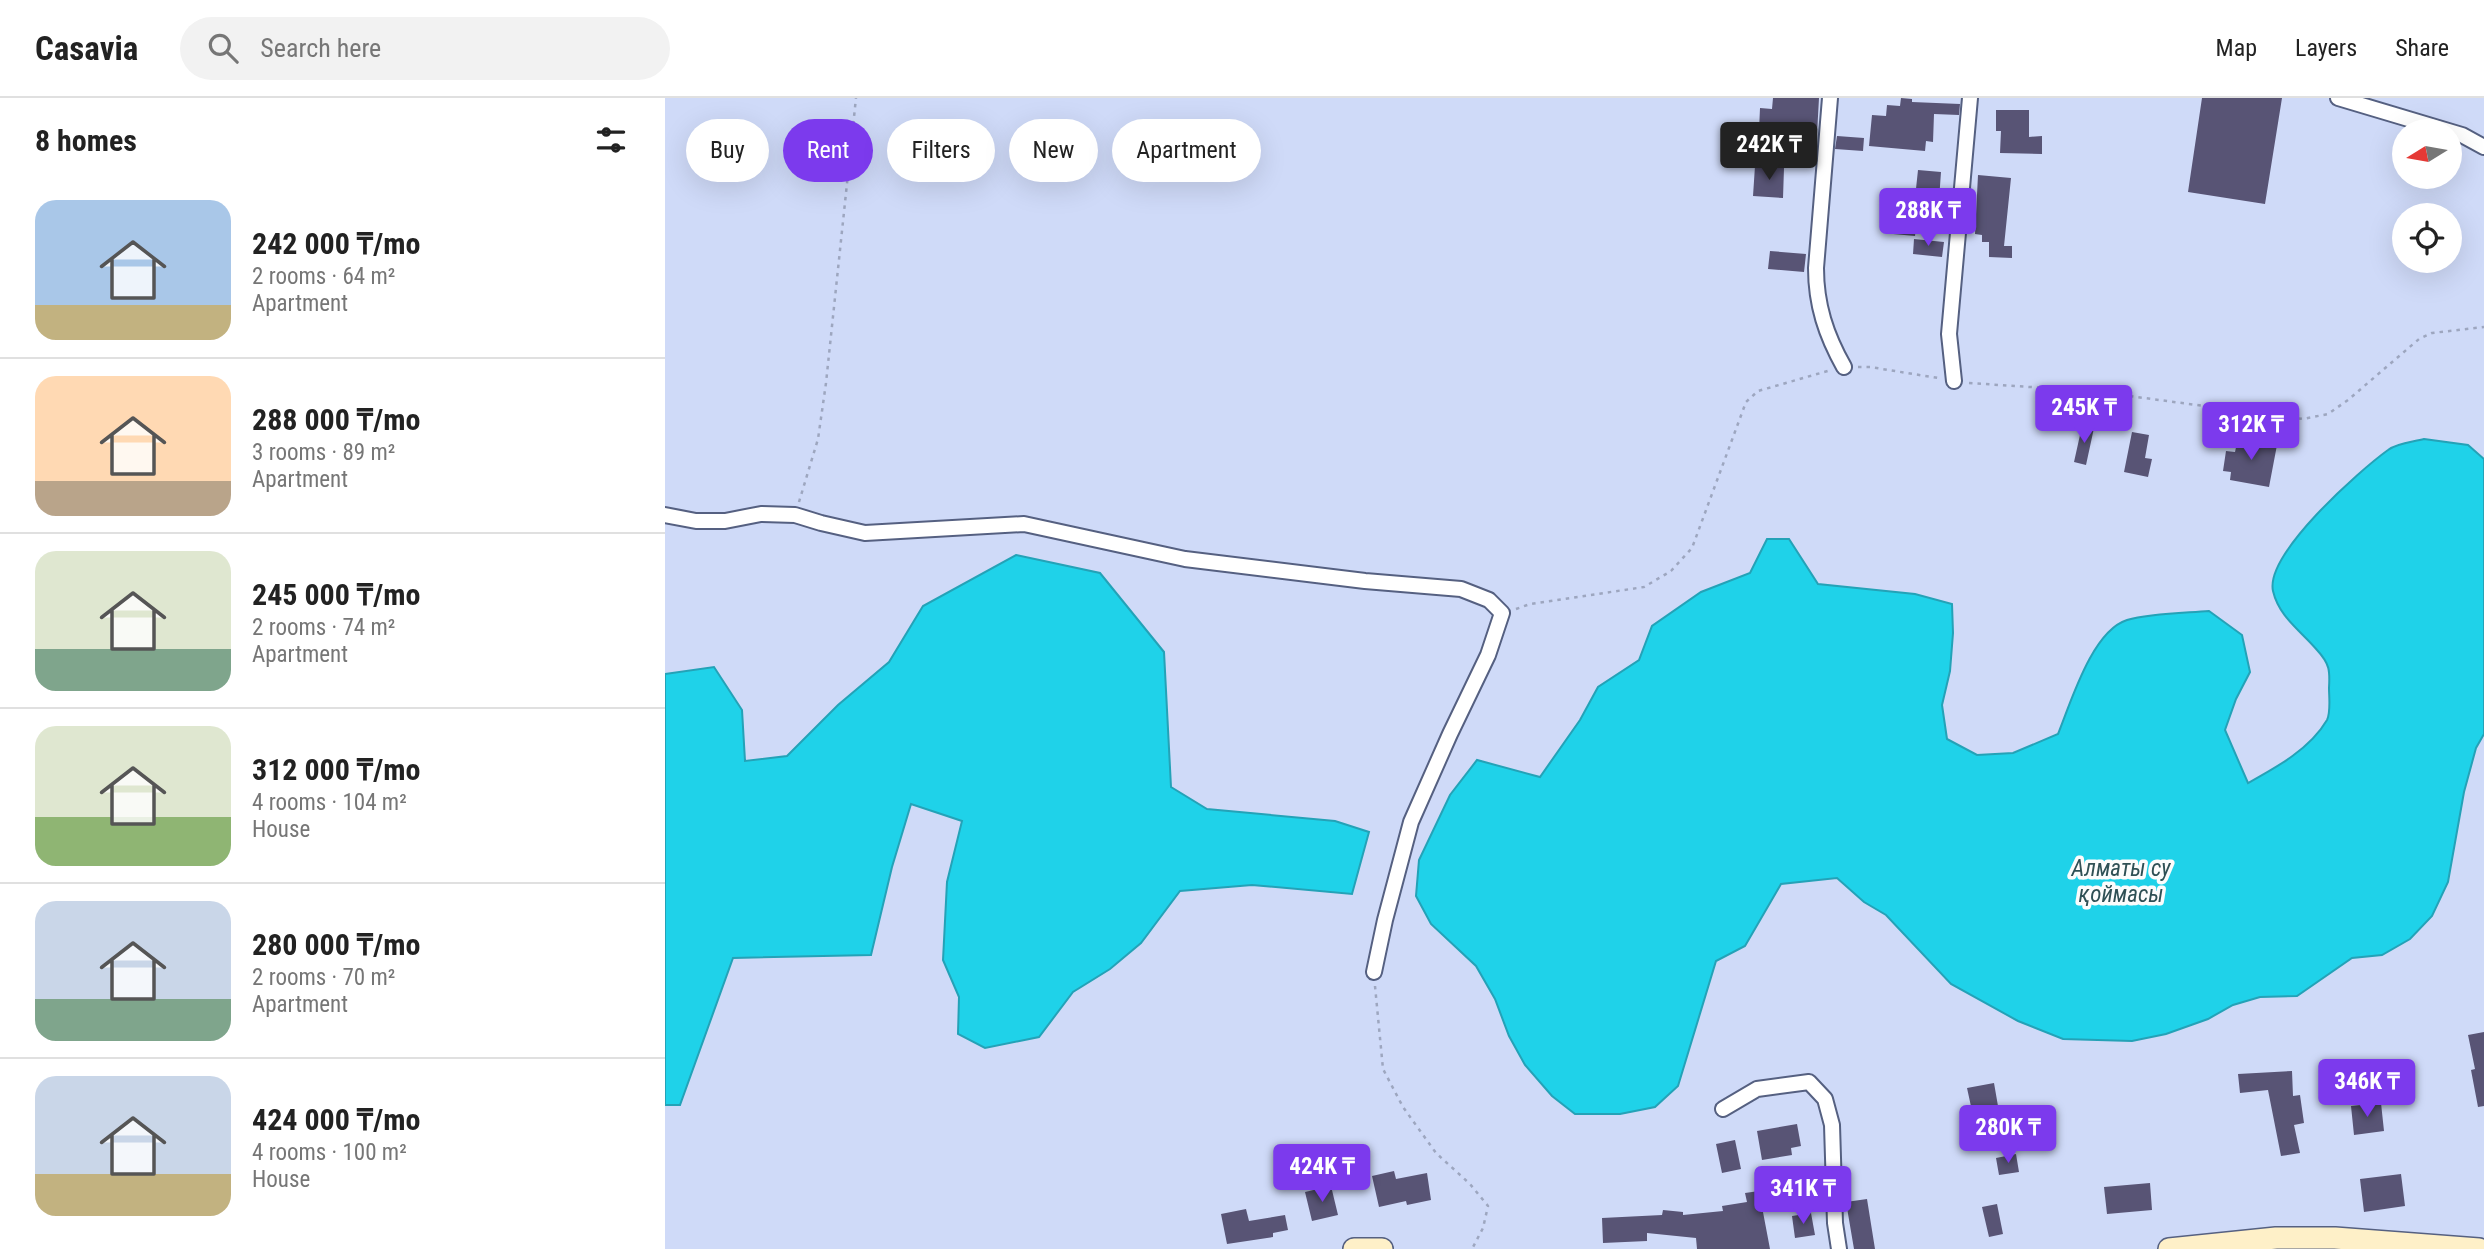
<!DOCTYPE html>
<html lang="en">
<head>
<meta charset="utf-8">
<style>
	body { margin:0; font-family:"Roboto Condensed",sans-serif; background:#f2f2f2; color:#222; height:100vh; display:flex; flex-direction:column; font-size:26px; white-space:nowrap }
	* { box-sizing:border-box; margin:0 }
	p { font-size:23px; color:#767676 }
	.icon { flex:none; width:38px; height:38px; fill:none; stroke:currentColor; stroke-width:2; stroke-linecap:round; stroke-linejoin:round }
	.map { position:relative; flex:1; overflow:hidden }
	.drawer { display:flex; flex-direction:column; background:#fff; width:665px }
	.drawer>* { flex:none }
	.guide { position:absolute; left:21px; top:21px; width:665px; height:63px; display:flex; gap:14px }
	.needle { width:46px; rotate:259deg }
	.controls { position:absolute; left:1727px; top:21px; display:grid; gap:14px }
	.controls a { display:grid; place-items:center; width:70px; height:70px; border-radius:50%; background:#fff; box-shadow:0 7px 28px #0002; font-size:35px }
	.price { position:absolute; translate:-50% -60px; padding:0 16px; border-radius:7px; background:#7c3aed; color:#fff; font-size:23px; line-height:46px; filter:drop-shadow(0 2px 4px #0008) }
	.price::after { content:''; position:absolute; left:50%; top:42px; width:21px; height:16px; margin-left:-10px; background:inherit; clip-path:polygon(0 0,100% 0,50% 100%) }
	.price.active { background:#222; color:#fff }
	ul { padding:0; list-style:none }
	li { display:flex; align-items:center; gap:21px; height:175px; padding:0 35px }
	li+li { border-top:2px solid #e0e0e0 }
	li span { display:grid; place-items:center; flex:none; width:196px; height:140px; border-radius:21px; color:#555 }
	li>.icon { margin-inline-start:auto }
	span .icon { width:84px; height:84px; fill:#fffc; stroke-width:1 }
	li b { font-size:30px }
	h2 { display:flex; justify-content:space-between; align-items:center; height:84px; padding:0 35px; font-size:30px }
	.pill { padding:0 24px; border-radius:32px; background:#fff; box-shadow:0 7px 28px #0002; font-size:24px; line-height:63px }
	.pill.active { background:#7c3aed; color:#fff }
	header { display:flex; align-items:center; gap:42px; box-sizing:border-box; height:98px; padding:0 35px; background:#fff; border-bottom:2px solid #e0e0e0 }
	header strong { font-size:33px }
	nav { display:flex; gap:38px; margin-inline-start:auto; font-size:24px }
	.search { width:490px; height:63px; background:#f2f2f2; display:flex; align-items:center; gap:18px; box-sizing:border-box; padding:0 24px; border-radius:38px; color:#767676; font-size:26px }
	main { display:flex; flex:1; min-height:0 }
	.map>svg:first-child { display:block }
	.water { fill:#1fd2e9; stroke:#24a2b7; stroke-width:2 }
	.building { fill:#585475 }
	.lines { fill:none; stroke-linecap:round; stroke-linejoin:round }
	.street-casing { stroke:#556081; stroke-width:18 }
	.secondary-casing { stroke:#556081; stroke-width:24 }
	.path { stroke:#9da6bf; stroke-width:2.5; stroke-dasharray:3.5 5; stroke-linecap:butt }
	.street { stroke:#fff; stroke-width:14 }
	.secondary { stroke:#fef0c8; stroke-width:21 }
	.labels { text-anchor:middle; stroke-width:7; stroke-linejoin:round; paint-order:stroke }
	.water-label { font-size:23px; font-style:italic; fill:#2f5055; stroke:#fcfcfc }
</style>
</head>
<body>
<header>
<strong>Casavia</strong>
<div class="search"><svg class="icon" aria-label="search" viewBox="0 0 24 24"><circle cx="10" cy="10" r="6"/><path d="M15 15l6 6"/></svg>Search here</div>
<nav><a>Map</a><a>Layers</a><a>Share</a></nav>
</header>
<main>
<section class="drawer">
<h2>8 homes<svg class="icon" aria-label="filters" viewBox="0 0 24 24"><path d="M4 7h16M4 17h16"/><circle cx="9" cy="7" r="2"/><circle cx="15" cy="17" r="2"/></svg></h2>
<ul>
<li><span style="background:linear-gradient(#a9c7e8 75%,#c2b280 0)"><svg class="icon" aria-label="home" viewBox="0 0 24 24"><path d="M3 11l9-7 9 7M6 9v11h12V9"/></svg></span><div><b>242 000 ₸/mo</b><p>2 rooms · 64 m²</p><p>Apartment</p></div></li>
<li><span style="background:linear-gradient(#ffd9b3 75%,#b9a48a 0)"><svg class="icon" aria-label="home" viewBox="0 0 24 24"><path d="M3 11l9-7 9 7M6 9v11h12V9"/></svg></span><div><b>288 000 ₸/mo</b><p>3 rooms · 89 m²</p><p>Apartment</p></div></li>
<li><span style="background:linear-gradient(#dfe7d0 70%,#7fa58c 0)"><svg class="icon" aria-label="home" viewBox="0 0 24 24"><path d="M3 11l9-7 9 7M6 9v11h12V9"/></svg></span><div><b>245 000 ₸/mo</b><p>2 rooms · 74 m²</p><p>Apartment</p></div></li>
<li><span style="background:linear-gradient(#dfe7d0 65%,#8fb573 0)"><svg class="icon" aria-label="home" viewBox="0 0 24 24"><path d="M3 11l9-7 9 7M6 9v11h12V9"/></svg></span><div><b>312 000 ₸/mo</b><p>4 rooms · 104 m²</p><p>House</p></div></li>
<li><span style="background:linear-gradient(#c9d6e8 70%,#7fa58c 0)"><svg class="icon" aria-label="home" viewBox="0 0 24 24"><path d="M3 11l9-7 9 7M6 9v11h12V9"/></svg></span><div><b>280 000 ₸/mo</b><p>2 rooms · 70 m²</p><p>Apartment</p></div></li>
<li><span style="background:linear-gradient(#c9d6e8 70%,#c2b280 0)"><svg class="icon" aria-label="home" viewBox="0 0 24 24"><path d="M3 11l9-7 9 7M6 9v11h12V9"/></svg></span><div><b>424 000 ₸/mo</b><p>4 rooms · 100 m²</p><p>House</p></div></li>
</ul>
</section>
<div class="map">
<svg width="1819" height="1151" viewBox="0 0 1819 1151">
	<rect width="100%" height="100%" fill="#cfdaf8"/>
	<path class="water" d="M1759,341L1803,347L1819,361V636L1811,650L1799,694L1783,784L1767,818L1745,841L1717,857L1687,860L1632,898L1595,899L1568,907L1543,921L1501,936L1467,943L1398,941L1353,923L1286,886L1221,817L1199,804L1172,780L1116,786L1080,848L1051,863L1013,988L990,1009L955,1016H910L887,998L860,967L844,938L830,901L811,868L766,826L751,798L754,762L785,697L812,662L875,679L915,622L933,589L974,562L987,528L1036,494L1085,475L1102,441H1124L1153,486L1250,496L1287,506L1288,535L1285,573L1277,607L1282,641L1312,657L1348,655L1393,636C1406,604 1427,533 1462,522C1486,515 1519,515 1544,513L1577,537L1585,574L1571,601L1560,632L1583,685C1612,669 1645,651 1662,622C1666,614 1664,599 1664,590C1665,573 1665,566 1652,552C1636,533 1614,519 1608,493C1600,456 1694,373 1723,352C1732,345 1748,344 1759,341Z
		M351,457L435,475L499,554L506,689L542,711L670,723L704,734L687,796L587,787L515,793L476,845L445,871L408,894L374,939L320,950L293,936L294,899L278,862L282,784L297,723L246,706L227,769L206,857L68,860L15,1007H0V576L49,569L77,612L80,663L122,658L173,607L224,564L258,508Z"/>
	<path class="building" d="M1108,0H1154L1152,36L1094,33L1095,10L1107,11Z
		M1236,0L1247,1V4L1295,6L1294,17L1269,16L1268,44L1261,43L1260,53L1204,48L1207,17L1221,18L1222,7L1235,8Z
		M1537,0H1617L1600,106L1523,94Z
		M1331,12H1364V39L1377,38V56L1335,55L1336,33H1331Z
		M1172,38L1199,40L1198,53L1170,51Z
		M1090,68L1119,70L1118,100L1088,98Z
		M1253,72L1276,74L1274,102L1250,100Z
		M1313,77L1346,80L1339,148H1347V160L1324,159V144H1317V137L1310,136Z
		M1231,109L1253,112L1250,138L1228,136Z
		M1249,141L1279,144L1277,159L1248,156Z
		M1105,153L1141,156L1139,174L1103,171Z
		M1417,328L1429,330L1421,367L1409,364Z
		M1467,334L1484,337L1480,360L1487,361L1483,379L1459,374Z
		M1573,340L1612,347L1604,389L1565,382L1566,374L1558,373L1561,353L1570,354Z
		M1819,934V1008L1813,1009L1806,972L1810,971L1803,937Z
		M1627,973L1628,998L1635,997L1639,1025L1629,1027L1635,1055L1616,1058L1603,992L1575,995L1573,976Z
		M1329,985L1333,1008L1307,1013L1302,990Z
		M1716,1005L1719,1033L1689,1037L1686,1008Z
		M1132,1026L1136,1048L1126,1050L1127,1057L1097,1062L1092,1033Z
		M1070,1042L1076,1071L1057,1075L1051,1046Z
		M1351,1056L1354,1074L1334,1077L1331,1060Z
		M729,1073L731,1081L762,1075L766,1102L742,1107L741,1103L714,1109L707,1078Z
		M1736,1076L1740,1108L1699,1114L1695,1081Z
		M1485,1085L1487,1112L1442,1116L1439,1089Z
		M666,1088L673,1117L647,1123L640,1094Z
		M1094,1093L1105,1151H1032L1031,1140L982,1135V1143L938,1145L937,1120L997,1117L998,1112L1018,1114V1117L1058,1113L1057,1108L1082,1104L1080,1095Z
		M1202,1101L1210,1151H1189L1181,1104Z
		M1332,1106L1338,1136L1324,1139L1317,1109Z
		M581,1111L584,1123L620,1117L623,1132L608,1135V1139L562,1146L556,1116Z
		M1146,1115L1150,1137L1130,1140L1127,1118Z"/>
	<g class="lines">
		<defs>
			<path id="street" d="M1165,0L1151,170C1151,207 1161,237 1179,269
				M1673,0L1797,37L1819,49
				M1289,283L1284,236L1305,0
				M0,417L31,423H60L96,416L130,417L156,425L200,435L359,426L520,461L700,483L796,491L824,502L837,515L823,557L785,636L746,724L720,822L709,874
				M1058,1011L1092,991L1144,984L1160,1001L1167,1027L1170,1125L1174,1151"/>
			<path id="secondary" d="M689,1151H717
				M1504,1151L1611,1140H1670L1814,1151"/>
		</defs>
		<use href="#street" class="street-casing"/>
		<use href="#secondary" class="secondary-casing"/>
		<path class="path" d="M1193,269H1205L1273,280
			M1304,285L1426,293L1638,321L1663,316L1683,302L1754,241L1767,235L1819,229
			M134,404L153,341L161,285L191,0
			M851,511L865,506L979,489L1006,473L1027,450L1081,304L1093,293L1166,272
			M710,888L718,971L738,1009L771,1055L805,1086L823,1108L818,1130L807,1151"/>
		<use href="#street" class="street"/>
		<use href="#secondary" class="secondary"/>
	</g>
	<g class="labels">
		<g class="water-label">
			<text x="1456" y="778">Алматы су<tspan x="1456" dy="26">қоймасы</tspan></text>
		</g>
	</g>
</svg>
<div class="controls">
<a><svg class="needle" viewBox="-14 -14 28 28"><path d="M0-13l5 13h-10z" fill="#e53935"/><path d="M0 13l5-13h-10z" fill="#767676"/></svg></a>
<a><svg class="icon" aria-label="locate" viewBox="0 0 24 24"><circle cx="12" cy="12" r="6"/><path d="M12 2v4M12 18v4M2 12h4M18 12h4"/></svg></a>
</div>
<b class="price active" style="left:1104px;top:84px">242K ₸</b>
<b class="price" style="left:1263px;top:150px">288K ₸</b>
<b class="price" style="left:1419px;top:347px">245K ₸</b>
<b class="price" style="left:1586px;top:364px">312K ₸</b>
<b class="price" style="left:1702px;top:1021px">346K ₸</b>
<b class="price" style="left:1343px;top:1067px">280K ₸</b>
<b class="price" style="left:657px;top:1106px">424K ₸</b>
<b class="price" style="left:1138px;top:1128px">341K ₸</b>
<div class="guide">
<a class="pill">Buy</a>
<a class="pill active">Rent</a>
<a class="pill">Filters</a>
<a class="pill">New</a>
<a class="pill">Apartment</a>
</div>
</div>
</main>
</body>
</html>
